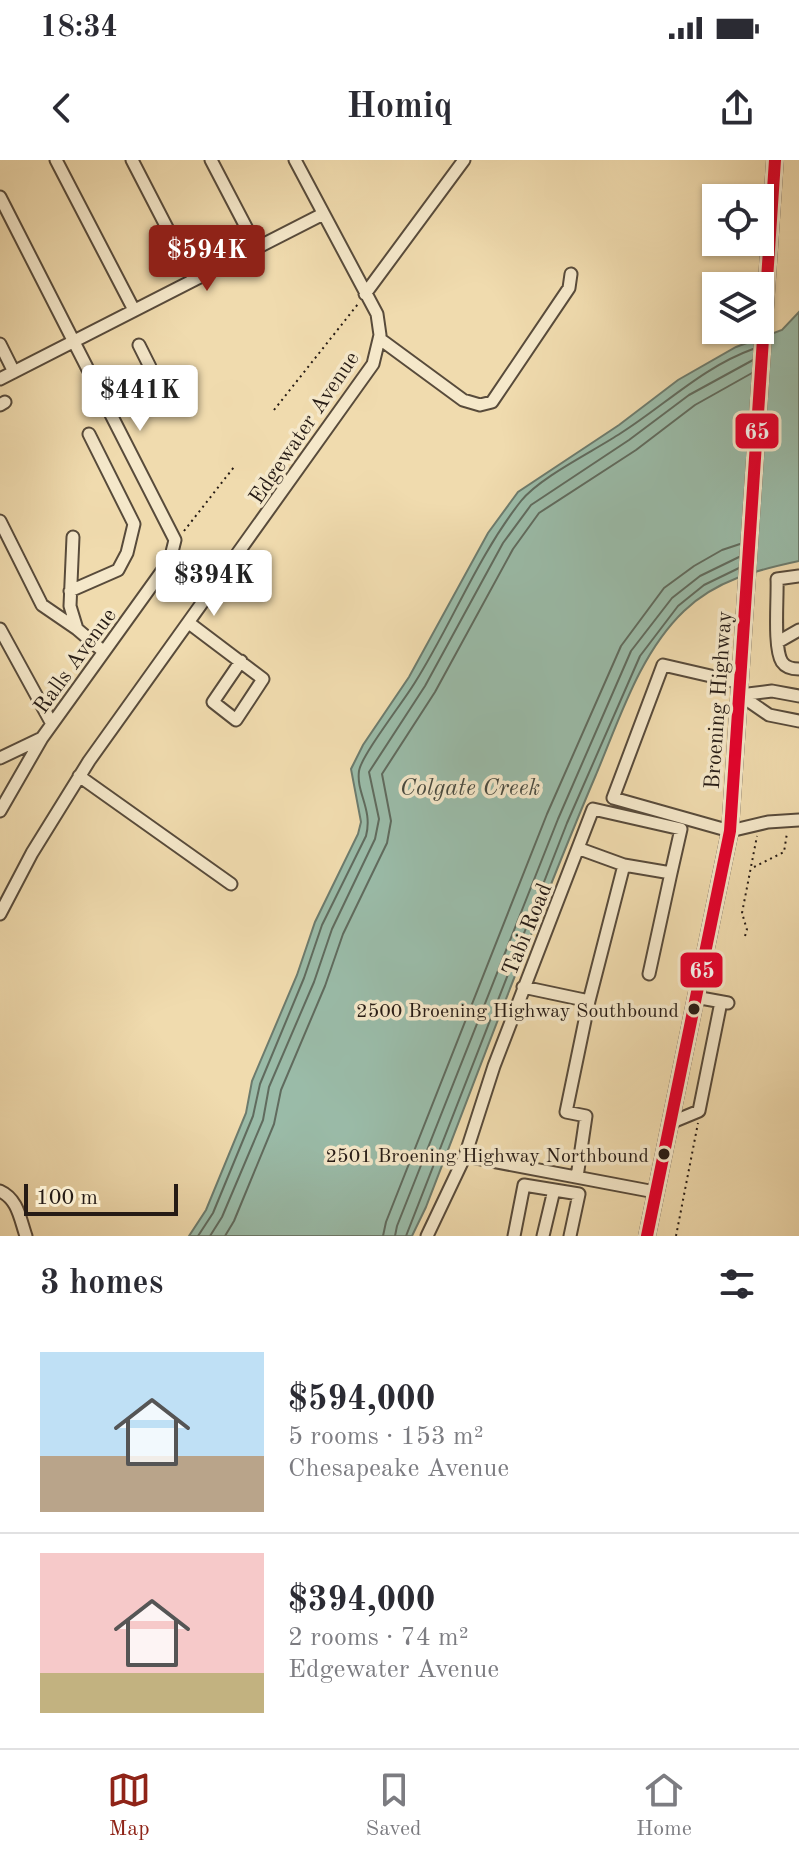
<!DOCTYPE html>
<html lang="en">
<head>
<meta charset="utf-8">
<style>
	body { margin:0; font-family:"Old Standard TT",serif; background:#f7f7f7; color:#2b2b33; height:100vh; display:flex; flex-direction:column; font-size:30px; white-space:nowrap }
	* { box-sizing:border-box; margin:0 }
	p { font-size:26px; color:#7c7c81 }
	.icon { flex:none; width:44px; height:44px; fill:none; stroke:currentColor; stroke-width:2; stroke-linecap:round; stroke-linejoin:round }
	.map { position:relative; height:1076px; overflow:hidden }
	.panel { display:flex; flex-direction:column; background:#fff; flex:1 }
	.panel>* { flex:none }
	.tools { position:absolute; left:702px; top:24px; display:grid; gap:16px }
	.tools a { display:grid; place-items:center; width:72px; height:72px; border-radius:0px; background:#fff; box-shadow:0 2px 6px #0004; font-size:40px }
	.scale { position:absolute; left:24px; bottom:20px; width:154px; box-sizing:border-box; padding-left:8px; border:4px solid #261b15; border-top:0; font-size:22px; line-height:28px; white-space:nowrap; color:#261b15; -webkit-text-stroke:6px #f5e8ca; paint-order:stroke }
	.price { position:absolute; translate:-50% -68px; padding:0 18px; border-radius:8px; background:#fff; color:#222; font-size:26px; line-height:52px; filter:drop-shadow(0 2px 4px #0008) }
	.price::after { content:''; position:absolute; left:50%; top:48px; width:24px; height:18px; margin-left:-12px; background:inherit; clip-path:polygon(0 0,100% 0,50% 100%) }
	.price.active { background:#8f2418; color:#fff }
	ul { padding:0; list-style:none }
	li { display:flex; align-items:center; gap:24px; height:200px; padding:0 40px }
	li+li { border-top:2px solid #e1e1e2 }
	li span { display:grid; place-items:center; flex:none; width:224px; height:160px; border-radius:0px; color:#555 }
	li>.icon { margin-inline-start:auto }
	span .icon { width:96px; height:96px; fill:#fffc; stroke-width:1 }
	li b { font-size:34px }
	h2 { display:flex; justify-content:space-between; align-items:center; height:96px; padding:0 40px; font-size:34px }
	.status { display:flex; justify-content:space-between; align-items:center; height:56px; padding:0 40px; background:#fff; direction:ltr }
	.status svg { height:22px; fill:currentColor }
	header { display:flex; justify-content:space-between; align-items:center; height:104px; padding:0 40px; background:#fff; font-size:36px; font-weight:700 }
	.tab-bar { display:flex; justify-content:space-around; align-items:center; height:112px; border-top:2px solid #e1e1e2; background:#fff; font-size:22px; color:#7c7c81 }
	.tab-bar a { display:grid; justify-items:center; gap:4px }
	.tab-bar .active { color:#8f2418 }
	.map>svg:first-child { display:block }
	.water { fill:#9abba8; stroke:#6c7b6d; stroke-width:2 }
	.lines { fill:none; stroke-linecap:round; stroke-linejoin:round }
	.shore { stroke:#606b5e; stroke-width:2 }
	.minor-casing { stroke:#584b3b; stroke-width:15 }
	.major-casing { stroke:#261b15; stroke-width:18 }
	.path { stroke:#261b15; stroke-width:2; stroke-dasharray:2 4; stroke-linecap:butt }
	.minor { stroke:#f5e8ca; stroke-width:11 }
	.major { stroke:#e8be77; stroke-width:14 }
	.bus-1-casing { stroke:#f5e8ca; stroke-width:18 }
	.bus-1 { stroke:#e4002b; stroke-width:12 }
	.bus-dot { fill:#261b15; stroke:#f5e8ca; stroke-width:3 }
	.labels { text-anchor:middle; stroke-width:7; stroke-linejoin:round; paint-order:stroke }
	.bus-label { font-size:20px; fill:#261b15; stroke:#f5e8ca; text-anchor:end }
	.street-label { font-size:22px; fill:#261b15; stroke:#f5e8ca }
	.water-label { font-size:24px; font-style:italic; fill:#494b41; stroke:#f5e8ca }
	.line-badge { stroke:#f5e8ca; stroke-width:3 }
	.badge-label { font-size:22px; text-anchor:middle; font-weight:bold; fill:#fff }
</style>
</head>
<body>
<div class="status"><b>18:34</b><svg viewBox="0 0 49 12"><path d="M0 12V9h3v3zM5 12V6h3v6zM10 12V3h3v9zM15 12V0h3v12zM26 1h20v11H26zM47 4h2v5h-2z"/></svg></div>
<header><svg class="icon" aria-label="back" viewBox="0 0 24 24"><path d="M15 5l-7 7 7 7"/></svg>Homiq<svg class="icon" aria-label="share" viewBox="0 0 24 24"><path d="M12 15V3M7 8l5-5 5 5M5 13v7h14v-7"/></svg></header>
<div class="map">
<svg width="799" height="1076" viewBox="0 0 799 1076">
	<rect width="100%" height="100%" fill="#f0dbae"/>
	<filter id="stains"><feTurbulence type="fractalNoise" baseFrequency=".0025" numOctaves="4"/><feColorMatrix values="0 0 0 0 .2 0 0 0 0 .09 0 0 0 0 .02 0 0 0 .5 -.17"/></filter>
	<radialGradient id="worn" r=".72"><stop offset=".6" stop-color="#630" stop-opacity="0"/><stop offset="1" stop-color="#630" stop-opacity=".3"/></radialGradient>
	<path class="water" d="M799,152V401C757,410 716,420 684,451C639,494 619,561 595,617C535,758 482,903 426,1047L412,1076H189L206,1050L246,953L252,921L297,815L315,762L358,674L361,662L351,609L363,585L409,517L488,373L518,332L619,265L678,220L736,187L782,170Z"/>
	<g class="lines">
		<path class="shore" d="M198,1076L213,1053L253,956L260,924L304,818L322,765L366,676C373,649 356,633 359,611C361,596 403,542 414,524C452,464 477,397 521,341C540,317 594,291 621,273C665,245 703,207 753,189
			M210,1076L222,1057L263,960L269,927L314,822L332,769L375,679L379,659L369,612L425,526L503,383L531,345L629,280L689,235L753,200
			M225,1076L234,1061L274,964L281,930L325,826L343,774L387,683L391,661L382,614L435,532L513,389L539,353L636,290L695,245L752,213
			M383,1076L386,1062L547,654L621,486L664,428L694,406L722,390L740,384
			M395,1076L397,1066L558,659L631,491L672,438L700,416L739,397
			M406,1076L567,663L640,496L678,446L704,425L739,408"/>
		<defs>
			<path id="minor" d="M56,0L134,150
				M132,0L194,120
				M211,0L257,88
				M0,37L175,380L170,400L42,578L0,651
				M365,134L464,0
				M380,179L463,240L480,245L492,242L569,128L571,114
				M0,184L14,212
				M0,219L323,54
				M103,238L150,215V207L139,185
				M0,245L5,242
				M0,361L42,445L77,469
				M73,377L70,446L77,469L104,492
				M799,416L777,419C778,437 773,488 782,502C786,508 792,509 799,509
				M70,431L118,410L127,393L134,364L89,274
				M189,463L263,519L236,560L213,542L241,501
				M0,469L52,564
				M778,482L799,470
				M741,523L663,505L613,638L730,671L768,662L799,660
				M740,535L769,555L799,561
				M740,535L772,531L799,536
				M0,598L42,578
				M79,616L231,724
				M624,705L671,713L649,814
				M0,754L32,693L89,601L373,204L380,175L377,154L295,0
				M523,827L589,841L624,705L580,689
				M695,837L728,843
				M670,963L699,951L721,842
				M465,996L655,1032
				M577,1017L586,956L566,952L589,841
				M0,1031C18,1039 20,1059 26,1076
				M427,1076L465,996L494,906L593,649L681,669L671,713
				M514,1076L524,1025L579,1034L570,1076
				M543,1076L554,1030"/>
			<path id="major" d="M647,1076L730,671L775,0"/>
		</defs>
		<use href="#minor" class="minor-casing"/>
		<use href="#major" class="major-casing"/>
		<path class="path" d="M274,250L358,144
			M184,371L234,307
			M754,707L784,692L787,673
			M745,776L747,770L742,753L757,676
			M676,1076L698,963"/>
		<use href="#minor" class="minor"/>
		<use href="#major" class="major"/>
		<defs>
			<path id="bus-1" d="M647,1076L730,671L775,0"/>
		</defs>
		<use href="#bus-1" class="bus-1-casing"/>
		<use href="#bus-1" class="bus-1"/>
	</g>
	<g class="bus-dot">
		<circle cx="694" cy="849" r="7"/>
		<circle cx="664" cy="994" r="7"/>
	</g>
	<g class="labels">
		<g class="bus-label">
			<text x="679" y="857">2500 Broening Highway Southbound</text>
			<text x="649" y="1002">2501 Broening Highway Northbound</text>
		</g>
		<g class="street-label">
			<text transform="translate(303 267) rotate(-56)" y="8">Edgewater Avenue</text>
			<text transform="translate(74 500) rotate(-54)" y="8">Ralls Avenue</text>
			<text transform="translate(717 540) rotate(-86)" y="8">Broening Highway</text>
			<text transform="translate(526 769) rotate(-68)" y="8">Tabi Road</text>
		</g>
		<g class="water-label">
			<text x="470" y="635">Colgate Creek</text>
		</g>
	</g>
	<g class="line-badge">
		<rect x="734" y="252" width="46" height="38" rx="8" fill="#e4002b"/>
		<rect x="679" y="791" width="45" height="38" rx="8" fill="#e4002b"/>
	</g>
	<g class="badge-label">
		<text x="757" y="279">65</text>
		<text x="702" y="818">65</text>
	</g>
	<rect width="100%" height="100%" filter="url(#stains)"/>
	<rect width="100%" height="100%" fill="url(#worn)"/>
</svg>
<div class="tools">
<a><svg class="icon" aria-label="locate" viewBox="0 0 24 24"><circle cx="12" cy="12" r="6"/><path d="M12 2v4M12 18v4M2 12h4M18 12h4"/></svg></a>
<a><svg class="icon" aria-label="layers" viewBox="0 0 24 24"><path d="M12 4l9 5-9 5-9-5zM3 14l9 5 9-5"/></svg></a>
</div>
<div class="scale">100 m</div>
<b class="price active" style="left:207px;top:133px">$594K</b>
<b class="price" style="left:140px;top:273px">$441K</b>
<b class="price" style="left:214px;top:458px">$394K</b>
</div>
<section class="panel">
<h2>3 homes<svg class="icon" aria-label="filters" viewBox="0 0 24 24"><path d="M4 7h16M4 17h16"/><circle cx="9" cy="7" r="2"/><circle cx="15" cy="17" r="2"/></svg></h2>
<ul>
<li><span style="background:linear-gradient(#bfe0f5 65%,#b9a48a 0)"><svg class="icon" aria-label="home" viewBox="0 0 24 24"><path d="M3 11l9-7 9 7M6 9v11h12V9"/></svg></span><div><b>$594,000</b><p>5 rooms · 153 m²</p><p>Chesapeake Avenue</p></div></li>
<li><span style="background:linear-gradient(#f6c9c9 75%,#c2b280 0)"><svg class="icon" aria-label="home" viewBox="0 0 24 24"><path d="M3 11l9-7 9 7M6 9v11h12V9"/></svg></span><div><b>$394,000</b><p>2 rooms · 74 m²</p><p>Edgewater Avenue</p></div></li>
</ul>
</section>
<nav class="tab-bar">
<a class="active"><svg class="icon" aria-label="map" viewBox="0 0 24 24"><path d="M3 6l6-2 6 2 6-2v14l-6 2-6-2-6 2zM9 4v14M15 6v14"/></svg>Map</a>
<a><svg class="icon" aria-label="saved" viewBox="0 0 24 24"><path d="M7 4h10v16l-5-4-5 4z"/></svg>Saved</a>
<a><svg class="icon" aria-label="home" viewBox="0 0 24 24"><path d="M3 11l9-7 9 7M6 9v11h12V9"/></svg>Home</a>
</nav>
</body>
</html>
